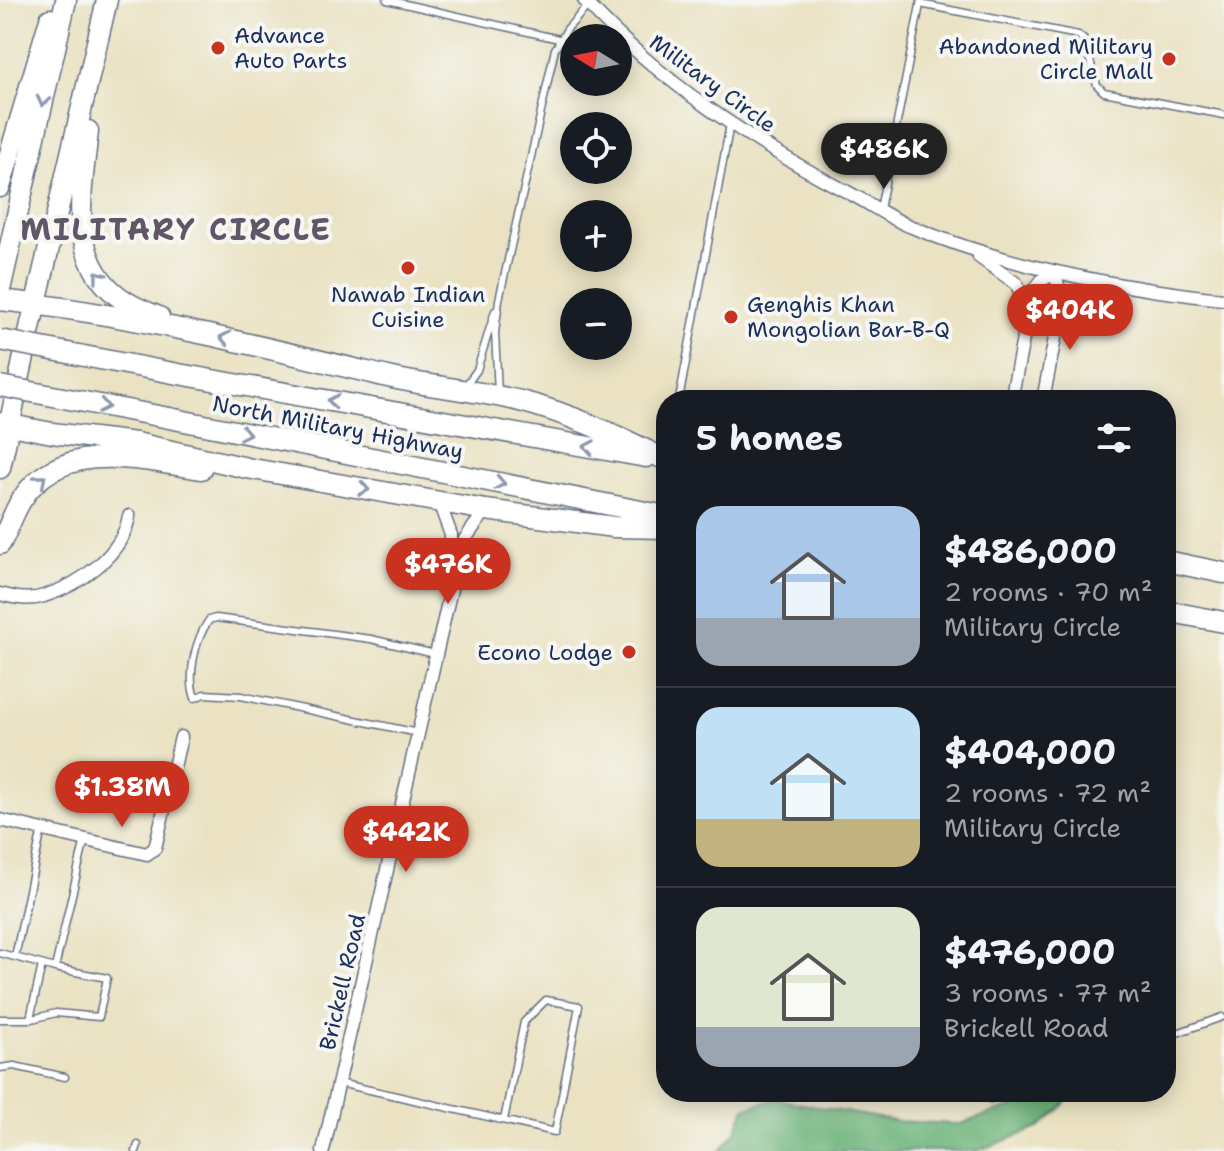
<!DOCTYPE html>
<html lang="en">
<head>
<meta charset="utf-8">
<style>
	body { margin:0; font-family:"Shantell Sans",sans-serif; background:#20242c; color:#f1f3f6; height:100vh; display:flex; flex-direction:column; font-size:30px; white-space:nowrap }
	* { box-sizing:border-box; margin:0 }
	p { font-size:26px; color:#9ea1a6 }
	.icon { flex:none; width:44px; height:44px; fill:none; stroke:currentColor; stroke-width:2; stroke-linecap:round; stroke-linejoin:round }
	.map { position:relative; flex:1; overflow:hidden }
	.details { position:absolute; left:656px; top:390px; width:520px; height:712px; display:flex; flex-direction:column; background:#171b24; border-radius:32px; box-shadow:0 4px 20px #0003 }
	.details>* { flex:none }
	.needle { width:52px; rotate:280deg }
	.fabs { position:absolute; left:560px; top:24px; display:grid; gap:16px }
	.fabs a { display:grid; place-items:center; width:72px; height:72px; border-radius:50%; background:#171b24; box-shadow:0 4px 20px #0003; font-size:40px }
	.price { position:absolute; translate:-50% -68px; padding:0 18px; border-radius:28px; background:#c8321e; color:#fff; font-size:26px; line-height:52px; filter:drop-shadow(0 2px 4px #0008) }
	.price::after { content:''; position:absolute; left:50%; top:48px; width:24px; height:18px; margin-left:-12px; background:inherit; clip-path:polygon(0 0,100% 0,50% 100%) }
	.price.active { background:#222; color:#fff }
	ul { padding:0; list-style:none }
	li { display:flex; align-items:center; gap:24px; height:200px; padding:0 40px }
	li+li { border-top:2px solid #363941 }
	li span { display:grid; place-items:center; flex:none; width:224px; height:160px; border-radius:24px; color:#555 }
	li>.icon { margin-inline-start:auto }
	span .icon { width:96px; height:96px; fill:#fffc; stroke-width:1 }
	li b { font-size:34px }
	h2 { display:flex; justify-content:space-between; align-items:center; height:96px; padding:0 40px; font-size:34px }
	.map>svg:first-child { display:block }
	.forest { fill:#6cb278; stroke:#44706b; stroke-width:2 }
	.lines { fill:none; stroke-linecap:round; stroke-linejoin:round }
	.service-casing { stroke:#636e81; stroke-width:9 }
	.minor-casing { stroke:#636e81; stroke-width:15 }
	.primary-casing { stroke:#636e81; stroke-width:23 }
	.service { stroke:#fff; stroke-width:6 }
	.minor { stroke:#fff; stroke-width:12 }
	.primary { stroke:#fff; stroke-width:20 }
	.primary-bridge-casing { stroke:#636e81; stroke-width:23; stroke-linecap:butt }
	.primary-bridge { stroke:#fff; stroke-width:20 }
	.oneway { stroke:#8d97ae }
	.poi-dot { fill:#c8321e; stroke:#f6f6f2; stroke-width:3 }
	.labels { text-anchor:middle; stroke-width:8; stroke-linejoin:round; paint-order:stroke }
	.poi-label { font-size:22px; fill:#1b2f5e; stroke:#f6f6f2; text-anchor:start }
	.street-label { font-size:22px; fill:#1b2f5e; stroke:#f6f6f2 }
	.district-label { font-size:30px; font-weight:bold; letter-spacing:2px; fill:#615667; stroke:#f6f6f2 }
</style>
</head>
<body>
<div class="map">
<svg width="1224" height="1151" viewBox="0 0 1224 1151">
	<rect width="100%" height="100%" fill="#f6f6f2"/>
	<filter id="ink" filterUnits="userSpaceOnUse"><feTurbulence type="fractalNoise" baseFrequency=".0125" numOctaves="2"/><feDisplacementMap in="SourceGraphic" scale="16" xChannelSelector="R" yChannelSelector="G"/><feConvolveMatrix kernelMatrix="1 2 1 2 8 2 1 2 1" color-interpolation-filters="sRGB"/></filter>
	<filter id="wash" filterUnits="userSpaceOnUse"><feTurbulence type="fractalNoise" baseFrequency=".006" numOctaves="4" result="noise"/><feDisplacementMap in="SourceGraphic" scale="32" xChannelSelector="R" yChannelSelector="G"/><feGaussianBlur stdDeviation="1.8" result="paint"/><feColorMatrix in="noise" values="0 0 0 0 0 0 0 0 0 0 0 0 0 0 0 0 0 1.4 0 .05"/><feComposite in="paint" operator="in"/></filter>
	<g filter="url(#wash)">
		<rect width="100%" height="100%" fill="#eae2c2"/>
		<path class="forest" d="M1055,1092H1070L1065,1104L1039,1128L977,1151H720L736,1131L745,1108L776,1099L895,1121L960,1124Z"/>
	</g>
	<g filter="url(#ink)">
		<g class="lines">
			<defs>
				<path id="service" d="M387,0L559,39
					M920,4L1078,35L1084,40L1097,85L1104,92L1224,115
					M880,209L921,0
					M466,385L477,370L495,311
					M498,392L495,333L499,300L555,49L567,29L593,0
					M679,400L730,124
					M418,733L241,696L204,694L195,698C187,675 195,640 209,620L216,618L371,639L435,654
					M0,953L55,968L107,978L99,1017L56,1013L32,1019H0
					M15,957L42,829
					M55,968L85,839
					M30,1019L42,965
					M1166,1037L1222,1017
					M0,1068L14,1066L65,1077
					M339,1083L555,1132L579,1006L546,1000L524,1022L504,1120
					M953,1092L991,1099L1011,1092
					M136,1151L138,1145"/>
				<path id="minor" d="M584,0C662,84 752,142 853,195C872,205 891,219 912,227C989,259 1069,277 1152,290C1177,293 1199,297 1224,299
					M979,257L1017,284L1027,313
					M1062,318C1072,300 1085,289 1106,286
					M1011,400L1032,293L1042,280L1055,273L1062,302L1043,400
					M439,502L451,535V589L465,539L486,510
					M0,594C15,598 30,601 44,596C80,585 123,554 129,516
					M0,820L147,854L155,848L181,737
					M323,1151L451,589"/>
				<path id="primary" d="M88,131C82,190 65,263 125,301C135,308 147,312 159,317
					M0,187L50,19
					M0,290L66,0
					M0,300C131,314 260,346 388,377C431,387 476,390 520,401C571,414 619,436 666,460
					M173,373L646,457
					M169,418L666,516
					M0,423L52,433L136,443L247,468L486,510L614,527L666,528
					M0,468L31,324L107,0
					M0,544C8,530 13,513 22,499C61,438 142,460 201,469
					M1166,561L1224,573
					M1166,611L1224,622"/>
			</defs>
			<use href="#service" class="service-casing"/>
			<use href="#minor" class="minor-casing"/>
			<use href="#primary" class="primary-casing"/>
			<use href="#service" class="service"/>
			<use href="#minor" class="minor"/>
			<use href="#primary" class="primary"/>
			<defs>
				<path id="primary-bridge" d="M0,340L173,373
					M0,386L169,418"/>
			</defs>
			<use href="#primary-bridge" class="primary-bridge-casing"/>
			<use href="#primary-bridge" class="primary-bridge"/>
		</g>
		<defs><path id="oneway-chevron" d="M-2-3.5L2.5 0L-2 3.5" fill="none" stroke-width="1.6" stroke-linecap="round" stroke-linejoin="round" transform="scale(2)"/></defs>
		<g class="oneway">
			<use href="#oneway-chevron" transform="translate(43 101) rotate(103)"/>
			<use href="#oneway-chevron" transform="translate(99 276) rotate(-127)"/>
			<use href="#oneway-chevron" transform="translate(225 338) rotate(-169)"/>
			<use href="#oneway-chevron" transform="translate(333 401) rotate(-170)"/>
			<use href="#oneway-chevron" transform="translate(104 406) rotate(11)"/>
			<use href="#oneway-chevron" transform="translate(245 433) rotate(11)"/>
			<use href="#oneway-chevron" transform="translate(589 447) rotate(-170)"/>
			<use href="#oneway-chevron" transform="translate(41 480) rotate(-40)"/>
			<use href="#oneway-chevron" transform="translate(500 483) rotate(11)"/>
			<use href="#oneway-chevron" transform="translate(364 489) rotate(10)"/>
		</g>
	</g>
	<g class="poi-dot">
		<circle cx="218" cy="48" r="8"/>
		<circle cx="1169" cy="59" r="8"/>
		<circle cx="408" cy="268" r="8"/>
		<circle cx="731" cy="317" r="8"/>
		<circle cx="629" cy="652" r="8"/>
	</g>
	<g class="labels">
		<g class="poi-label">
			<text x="234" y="43">Advance<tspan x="234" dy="25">Auto Parts</tspan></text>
			<text x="1153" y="54" text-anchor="end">Abandoned Military<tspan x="1153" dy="25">Circle Mall</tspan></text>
			<text x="408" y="302" text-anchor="middle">Nawab Indian<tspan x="408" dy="25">Cuisine</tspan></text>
			<text x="747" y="312">Genghis Khan<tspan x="747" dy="25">Mongolian Bar-B-Q</tspan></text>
			<text x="613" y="660" text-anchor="end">Econo Lodge</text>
		</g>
		<g class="street-label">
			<text transform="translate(713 83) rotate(36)" y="8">Military Circle</text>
			<text transform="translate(338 427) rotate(11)" y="8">North Military Highway</text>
			<text transform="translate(342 982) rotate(-77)" y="8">Brickell Road</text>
		</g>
		<g class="district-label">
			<text x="176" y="240">MILITARY CIRCLE</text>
		</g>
	</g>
</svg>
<div class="fabs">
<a><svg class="needle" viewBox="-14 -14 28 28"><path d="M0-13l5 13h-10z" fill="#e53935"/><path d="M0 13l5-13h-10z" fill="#9ea1a6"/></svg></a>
<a><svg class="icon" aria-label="locate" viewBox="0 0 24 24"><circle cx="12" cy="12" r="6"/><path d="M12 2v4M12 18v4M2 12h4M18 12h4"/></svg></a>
<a>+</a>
<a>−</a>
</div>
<b class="price active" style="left:884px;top:191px">$486K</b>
<b class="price" style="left:1070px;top:352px">$404K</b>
<b class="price" style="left:448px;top:606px">$476K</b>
<b class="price" style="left:122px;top:829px">$1.38M</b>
<b class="price" style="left:406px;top:874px">$442K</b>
<section class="details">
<h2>5 homes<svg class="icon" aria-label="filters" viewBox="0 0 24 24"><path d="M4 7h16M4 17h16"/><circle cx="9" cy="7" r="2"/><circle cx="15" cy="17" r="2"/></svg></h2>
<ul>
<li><span style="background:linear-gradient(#a9c7e8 70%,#9aa5b1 0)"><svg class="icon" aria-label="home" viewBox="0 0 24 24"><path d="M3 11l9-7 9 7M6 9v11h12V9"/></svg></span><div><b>$486,000</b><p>2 rooms · 70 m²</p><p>Military Circle</p></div></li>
<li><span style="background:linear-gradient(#bfe0f5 70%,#c2b280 0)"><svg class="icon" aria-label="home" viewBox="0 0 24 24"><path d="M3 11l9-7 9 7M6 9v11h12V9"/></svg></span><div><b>$404,000</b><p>2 rooms · 72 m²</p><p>Military Circle</p></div></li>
<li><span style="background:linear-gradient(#dfe7d0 75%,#9aa5b1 0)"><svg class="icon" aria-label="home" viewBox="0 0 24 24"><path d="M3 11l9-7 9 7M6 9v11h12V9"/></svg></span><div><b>$476,000</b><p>3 rooms · 77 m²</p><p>Brickell Road</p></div></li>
</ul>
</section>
</div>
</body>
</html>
